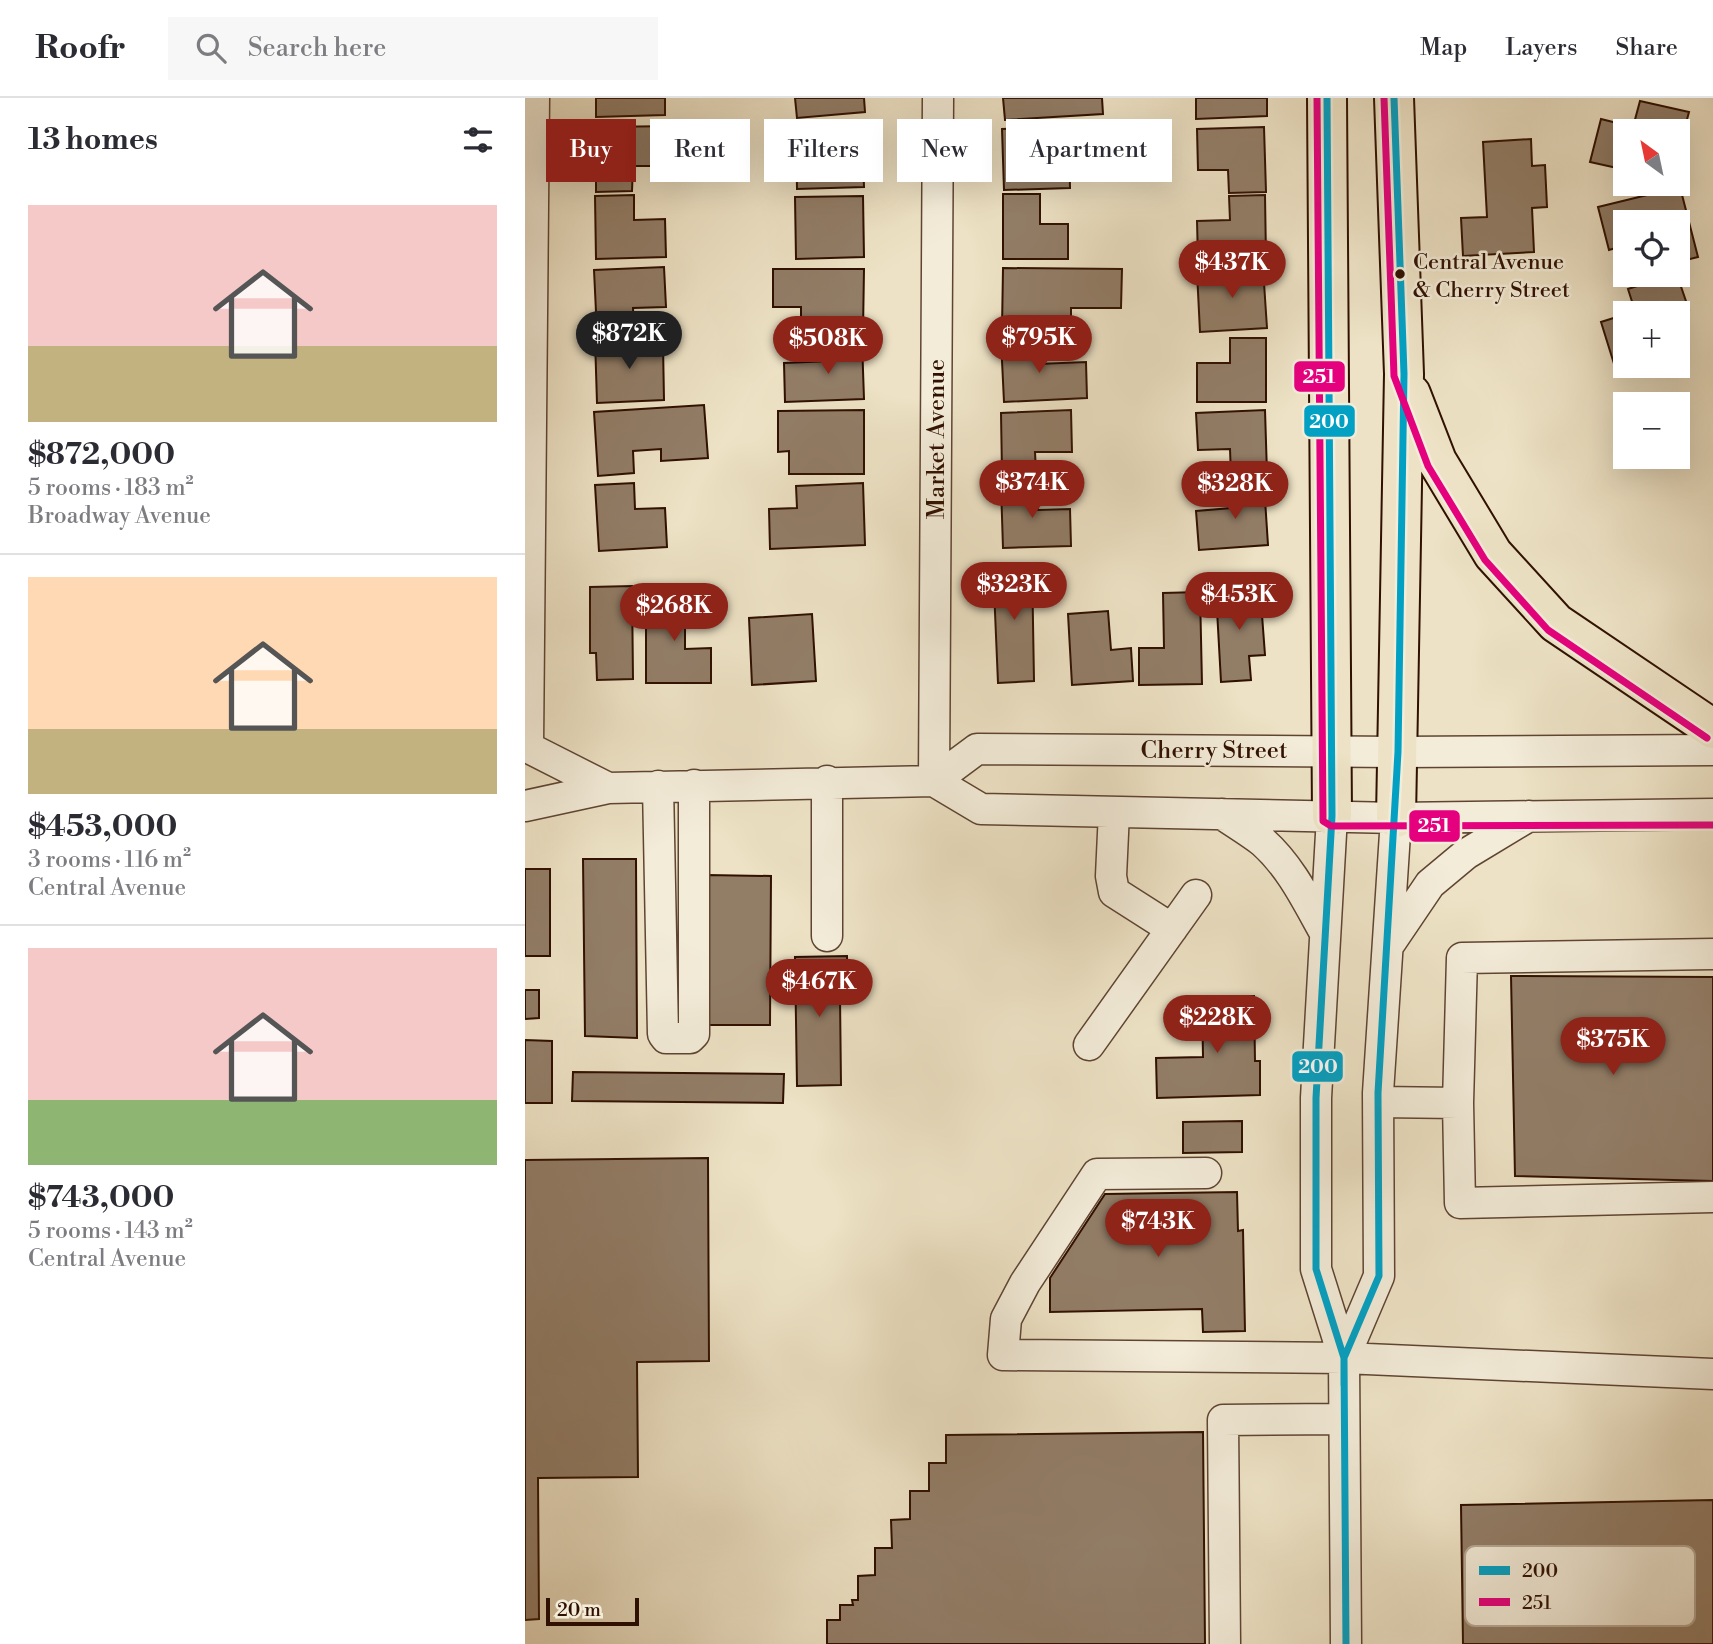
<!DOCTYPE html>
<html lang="en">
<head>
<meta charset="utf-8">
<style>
	body { margin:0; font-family:"Libre Bodoni",serif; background:#f7f7f7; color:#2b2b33; height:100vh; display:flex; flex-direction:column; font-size:26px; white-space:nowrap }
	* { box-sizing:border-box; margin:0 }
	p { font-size:23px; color:#7c7c81 }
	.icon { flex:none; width:38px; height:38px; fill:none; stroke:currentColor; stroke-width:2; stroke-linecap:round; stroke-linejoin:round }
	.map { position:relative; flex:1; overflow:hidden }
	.drawer { display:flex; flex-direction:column; background:#fff; width:525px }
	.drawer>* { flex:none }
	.top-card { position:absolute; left:21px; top:21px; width:665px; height:63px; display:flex; gap:14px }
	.needle { width:46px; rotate:327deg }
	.tools { position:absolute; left:1088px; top:21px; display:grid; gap:14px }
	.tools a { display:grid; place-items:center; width:77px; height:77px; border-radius:0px; background:#fff; box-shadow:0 7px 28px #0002; font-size:35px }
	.scale { position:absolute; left:21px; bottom:18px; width:93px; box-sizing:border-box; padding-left:7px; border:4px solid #301001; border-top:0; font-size:19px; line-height:24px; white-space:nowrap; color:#301001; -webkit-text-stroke:5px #f3ecd9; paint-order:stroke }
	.price { position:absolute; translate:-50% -60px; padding:0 16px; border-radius:24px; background:#8f2418; color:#fff; font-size:23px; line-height:46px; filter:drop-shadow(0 2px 4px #0008) }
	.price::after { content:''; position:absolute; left:50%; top:42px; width:21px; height:16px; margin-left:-10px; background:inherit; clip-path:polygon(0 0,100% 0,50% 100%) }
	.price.selected { background:#222; color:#fff }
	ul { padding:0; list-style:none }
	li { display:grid; align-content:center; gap:14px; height:371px; padding:0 28px }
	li+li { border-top:2px solid #e1e1e2 }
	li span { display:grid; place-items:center; height:217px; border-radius:0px; color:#555 }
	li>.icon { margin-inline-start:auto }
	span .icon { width:126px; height:126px; fill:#fffc; stroke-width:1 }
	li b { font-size:30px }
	h2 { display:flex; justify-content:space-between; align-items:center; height:84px; padding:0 28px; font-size:30px }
	.tag { padding:0 24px; border-radius:0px; background:#fff; box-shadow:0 7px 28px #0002; font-size:24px; line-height:63px }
	.tag.selected { background:#8f2418; color:#fff }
	header { display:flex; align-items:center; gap:42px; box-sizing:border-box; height:98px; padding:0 35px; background:#fff; border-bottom:2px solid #e1e1e2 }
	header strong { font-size:33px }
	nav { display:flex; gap:38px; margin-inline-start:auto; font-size:24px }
	.search { width:490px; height:63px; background:#f7f7f7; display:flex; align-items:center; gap:18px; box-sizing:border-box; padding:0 24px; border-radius:0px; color:#7c7c81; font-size:26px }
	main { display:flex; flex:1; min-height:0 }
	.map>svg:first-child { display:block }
	.building { fill:#927d67; stroke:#301001; stroke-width:2 }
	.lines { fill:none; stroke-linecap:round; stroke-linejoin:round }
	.minor-casing { stroke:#5f4432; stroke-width:33 }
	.major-casing { stroke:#301001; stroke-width:42 }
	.minor { stroke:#f3ecd9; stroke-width:30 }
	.major { stroke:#ede2c5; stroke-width:38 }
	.bus-1-casing { stroke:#f3ecd9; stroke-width:12 }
	.bus-2-casing { stroke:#f3ecd9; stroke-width:12 }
	.bus-1 { stroke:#02a1c4; stroke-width:7 }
	.bus-2 { stroke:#e5007d; stroke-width:7 }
	.bus-dot { fill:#301001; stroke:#f3ecd9; stroke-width:2.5 }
	.labels { text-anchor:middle; stroke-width:5; stroke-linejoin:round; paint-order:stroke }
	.bus-label { font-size:22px; fill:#301001; stroke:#f3ecd9; text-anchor:start }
	.street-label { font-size:24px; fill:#301001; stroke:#f3ecd9 }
	.key { fill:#f3ecd9; stroke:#b8aa98; stroke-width:2 }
	.key-label { font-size:19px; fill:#301001 }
	.line-badge { stroke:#f3ecd9; stroke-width:2.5 }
	.badge-label { font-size:19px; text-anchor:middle; font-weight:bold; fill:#fff }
</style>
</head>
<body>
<header>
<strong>Roofr</strong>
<div class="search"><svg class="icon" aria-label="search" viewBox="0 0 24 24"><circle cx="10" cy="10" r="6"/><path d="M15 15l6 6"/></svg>Search here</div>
<nav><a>Map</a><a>Layers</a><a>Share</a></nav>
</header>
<main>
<section class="drawer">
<h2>13 homes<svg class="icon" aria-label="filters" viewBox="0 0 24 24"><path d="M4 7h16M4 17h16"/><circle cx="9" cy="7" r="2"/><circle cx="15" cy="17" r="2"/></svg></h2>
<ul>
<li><span style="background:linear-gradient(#f6c9c9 65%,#c2b280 0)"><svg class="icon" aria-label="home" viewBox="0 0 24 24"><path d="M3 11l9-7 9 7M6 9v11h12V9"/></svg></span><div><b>$872,000</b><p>5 rooms · 183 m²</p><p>Broadway Avenue</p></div></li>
<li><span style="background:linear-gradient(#ffd9b3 70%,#c2b280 0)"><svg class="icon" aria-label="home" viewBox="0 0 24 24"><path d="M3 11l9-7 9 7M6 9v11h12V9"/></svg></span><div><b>$453,000</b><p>3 rooms · 116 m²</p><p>Central Avenue</p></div></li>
<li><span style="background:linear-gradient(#f6c9c9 70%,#8fb573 0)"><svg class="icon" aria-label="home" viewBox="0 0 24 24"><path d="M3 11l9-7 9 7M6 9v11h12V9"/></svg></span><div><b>$743,000</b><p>5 rooms · 143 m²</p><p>Central Avenue</p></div></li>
</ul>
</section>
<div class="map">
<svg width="1188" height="1546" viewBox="0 0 1188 1546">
	<rect width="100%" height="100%" fill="#ede2c5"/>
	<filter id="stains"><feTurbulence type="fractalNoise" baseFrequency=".00286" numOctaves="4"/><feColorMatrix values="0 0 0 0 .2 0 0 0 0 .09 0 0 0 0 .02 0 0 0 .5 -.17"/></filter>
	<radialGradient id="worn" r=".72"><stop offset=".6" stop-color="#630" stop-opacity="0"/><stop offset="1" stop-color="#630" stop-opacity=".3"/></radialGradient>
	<path class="building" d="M71,0H140V17L71,19Z
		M270,0H339L340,14L272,20Z
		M478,0H577L578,16L480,22Z
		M671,0H742V18L671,21Z
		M1115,3L1164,14L1153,55V33H1101V72L1065,64L1076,21L1108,29Z
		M153,28V68H108L107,93L71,94V29Z
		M337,28L339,89L272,91L271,30Z
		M544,29L545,90L479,92L477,31Z
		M739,29L741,94L704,95L703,72H673L672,31Z
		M1006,41L1007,68L1020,67L1022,109L1007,110L1009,154L938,158L936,120L962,119L958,44Z
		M1155,89L1173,159L1153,164V124H1101V147L1084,152L1073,109Z
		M478,96H515V126H543V161H478Z
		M109,97V122L140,121L141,159L71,161L70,98Z
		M740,97L741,160L673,162L672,123L705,122L704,98Z
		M338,98L339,159L271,161L270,99Z
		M139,169L141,209L108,210L109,234L72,235L69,172Z
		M478,170L597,171L596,210H546V232L477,231Z
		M738,170L742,230L675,234L672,174Z
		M248,171H339L338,233H276V209H248Z
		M1146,177H1152L1164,212L1153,216L1103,215L1110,213L1103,191Z
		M1101,216V265L1090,269L1076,224Z
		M107,240L108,248L138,247L139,302L72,305L70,241Z
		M512,240L513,266L561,264L562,300L479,304L476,242Z
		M705,240H741V304H672V265H705Z
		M337,243L339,301L260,304L259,265L305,263V244Z
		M179,307L183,360L136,363V351L108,353L109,375L73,378L69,314Z
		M339,312V376H264V353L253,354V313Z
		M546,312L547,354H510L511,374L477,375L476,315Z
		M740,312L742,376L706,378L705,351L673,352L671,315Z
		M109,385L110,411L140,410L142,449L74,453L70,387Z
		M338,385L340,447L245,451L244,411L272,410L271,388Z
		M739,386L743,447L674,452L671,413L706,410L705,388Z
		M512,387L513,412L545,411L546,448L478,450L476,388Z
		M507,466L509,583L473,585L468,467Z
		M107,488L108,581L72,582L71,555H65V489Z
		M735,490L740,557L724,558L726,582L696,584L691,494Z
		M675,494L677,586L614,587V550H639L638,495Z
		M121,499H176L177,517H160V551L186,550V585H121Z
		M583,513L586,552L606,550L608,583L547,587L543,516Z
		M287,516L291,583L227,587L224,520Z
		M58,761H111L112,940L60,938Z
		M0,771H25V858H0Z
		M182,777L246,778L245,927H180Z
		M322,858L323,899H315L316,987L272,988L270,859Z
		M986,878L1188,879V1083L990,1078Z
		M0,892H14V920L0,921Z
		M729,898L730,963H735V997L632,1000L631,960L678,959L677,900Z
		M0,942L27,943V1005H0Z
		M48,974L259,976L258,1005L47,1003Z
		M717,1023V1054L658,1055V1024Z
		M183,1060L184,1263L112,1264L113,1379L13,1380L14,1521L0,1522V1062Z
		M712,1094L713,1133L718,1132L720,1233L678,1234L677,1211L525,1214V1180L580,1096Z
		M678,1334L680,1546H302V1522H315V1507H328L327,1502H333V1478L350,1477V1450H367L366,1422L385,1421V1393H404V1365H421V1337Z
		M1188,1402V1546H938L936,1407Z"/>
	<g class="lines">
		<defs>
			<path id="minor" d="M0,648L83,690
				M3,648L9,0
				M302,683V838
				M409,683L452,651L873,654L1188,652
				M409,683L413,0
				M133,688L138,936L141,940H165L169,936V687
				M0,708L83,690L409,683L456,711L871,720L1188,716
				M589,714L586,778L589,794L647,831
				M697,716C710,725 725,734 738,744C766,769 782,803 800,835
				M807,718L791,1000V1171L819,1260L821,1546
				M863,848L905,786L941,756L1004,718
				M564,947L671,797
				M854,1004L933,1005L937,860L1188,856
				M933,1005L935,1105L1188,1099
				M681,1075L572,1076L500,1185L481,1221L478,1257L819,1260L1188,1276
				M819,1260L854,1178L853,995L871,720
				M700,1546L698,1322L819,1321"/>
			<path id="major" d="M802,0L807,718
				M869,0L879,276L871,720
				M886,296L912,363L968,456L1031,525L1188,631"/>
		</defs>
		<use href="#minor" class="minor-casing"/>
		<use href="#major" class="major-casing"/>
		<use href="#minor" class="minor"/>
		<use href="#major" class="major"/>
		<defs>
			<path id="bus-1" d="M802,0L807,718L791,1000V1171L819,1260V1287
				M821,1546L819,1260L854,1178L853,995L873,654L879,276L869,0"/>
			<path id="bus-2" d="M792,0L798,723L806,728L1188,727
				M859,0L869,278L903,368L960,462L1023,532L1182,640"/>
		</defs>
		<use href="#bus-1" class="bus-1-casing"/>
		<use href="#bus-2" class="bus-2-casing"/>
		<use href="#bus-1" class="bus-1"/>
		<use href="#bus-2" class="bus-2"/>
	</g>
	<circle class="bus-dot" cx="875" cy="176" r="6"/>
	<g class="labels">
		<g class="bus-label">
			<text x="888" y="171">Central Avenue<tspan x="888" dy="28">&amp; Cherry Street</tspan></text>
		</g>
		<g class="street-label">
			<text transform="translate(411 341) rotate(-90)" y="8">Market Avenue</text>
			<text x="689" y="660">Cherry Street</text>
		</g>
	</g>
	<rect x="940" y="1448" width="230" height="80" rx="10" class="key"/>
	<rect x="954" y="1468" width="31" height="9" fill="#02a1c4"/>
	<rect x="954" y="1500" width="31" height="8" fill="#e5007d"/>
	<g class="key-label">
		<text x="997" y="1479">200</text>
		<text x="997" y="1511">251</text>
	</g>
	<g class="line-badge">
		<rect x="768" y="262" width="53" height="33" rx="7" fill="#e5007d"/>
		<rect x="778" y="306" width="53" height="34" rx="7" fill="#02a1c4"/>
		<rect x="883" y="711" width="53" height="34" rx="7" fill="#e5007d"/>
		<rect x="766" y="952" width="53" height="33" rx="7" fill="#02a1c4"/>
	</g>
	<g class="badge-label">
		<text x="794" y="285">251</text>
		<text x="804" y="330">200</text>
		<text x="909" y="734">251</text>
		<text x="793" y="975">200</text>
	</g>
	<rect width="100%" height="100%" filter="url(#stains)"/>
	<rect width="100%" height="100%" fill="url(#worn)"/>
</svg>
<div class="tools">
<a><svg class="needle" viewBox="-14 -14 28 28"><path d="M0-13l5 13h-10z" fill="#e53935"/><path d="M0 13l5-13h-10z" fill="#7c7c81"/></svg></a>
<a><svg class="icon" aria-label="locate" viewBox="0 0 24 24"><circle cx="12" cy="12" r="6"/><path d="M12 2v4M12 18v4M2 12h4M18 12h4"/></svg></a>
<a>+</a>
<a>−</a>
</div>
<div class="scale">20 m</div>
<b class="price" style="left:707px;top:202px">$437K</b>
<b class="price selected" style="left:104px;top:273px">$872K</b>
<b class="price" style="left:514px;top:277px">$795K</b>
<b class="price" style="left:303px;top:278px">$508K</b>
<b class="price" style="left:507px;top:422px">$374K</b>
<b class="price" style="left:710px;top:423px">$328K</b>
<b class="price" style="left:489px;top:524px">$323K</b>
<b class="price" style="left:714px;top:534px">$453K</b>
<b class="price" style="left:149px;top:545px">$268K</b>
<b class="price" style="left:294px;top:921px">$467K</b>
<b class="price" style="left:692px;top:957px">$228K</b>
<b class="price" style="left:1088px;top:979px">$375K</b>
<b class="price" style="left:633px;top:1161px">$743K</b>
<div class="top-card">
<a class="tag selected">Buy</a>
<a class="tag">Rent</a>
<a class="tag">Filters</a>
<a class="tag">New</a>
<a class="tag">Apartment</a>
</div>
</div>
</main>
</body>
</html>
